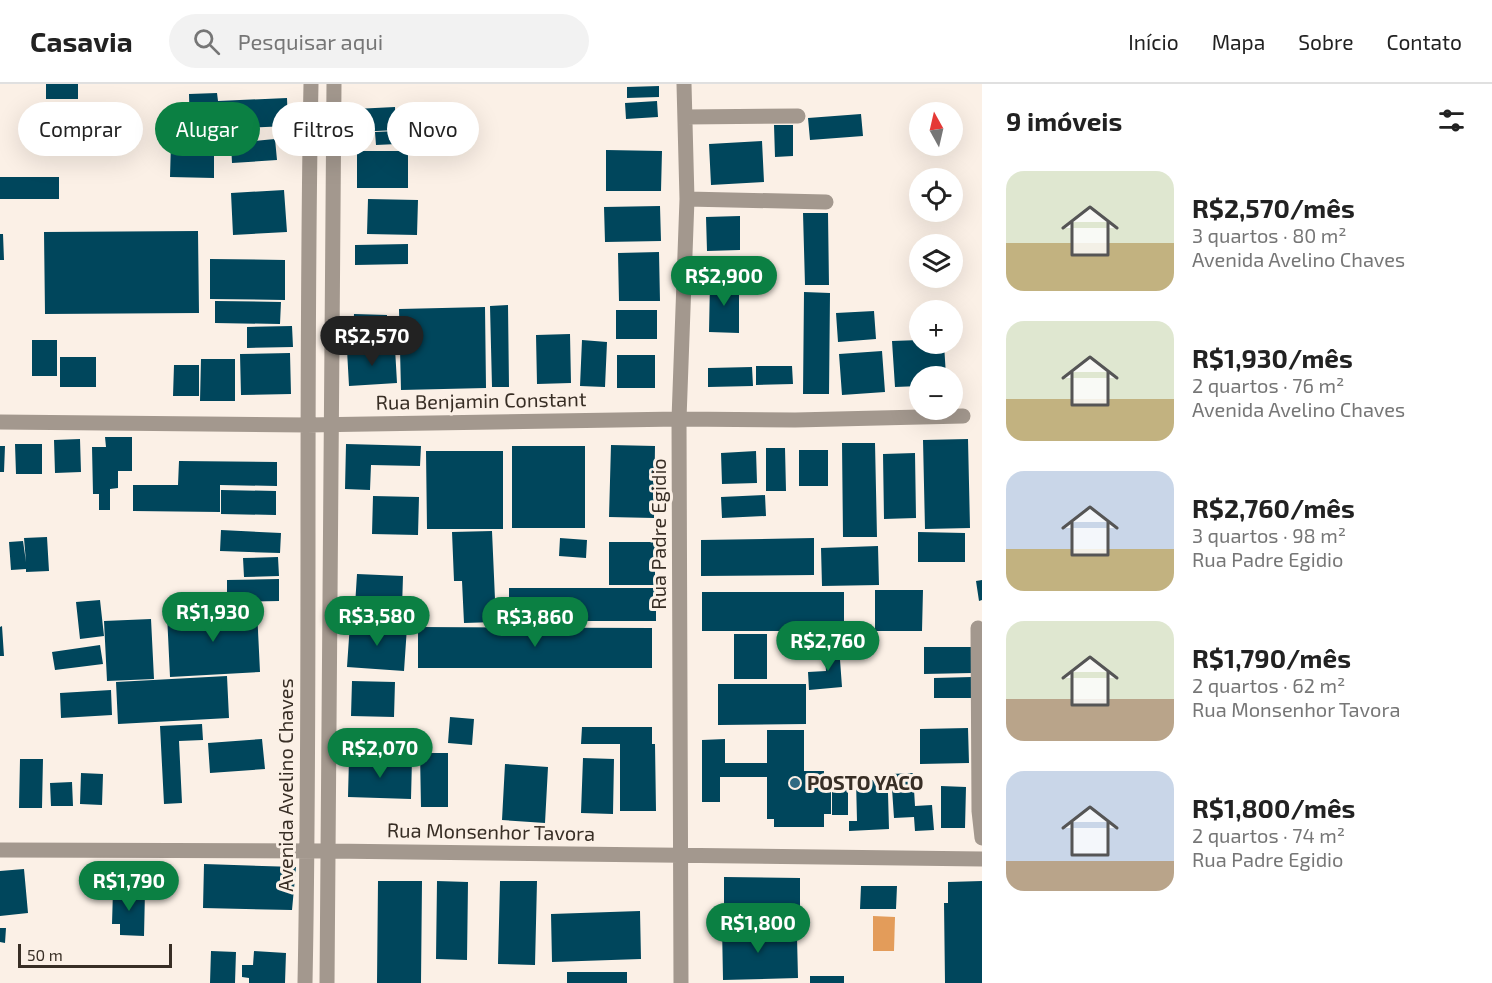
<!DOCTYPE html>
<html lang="pt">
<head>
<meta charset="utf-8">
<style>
	body { margin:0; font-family:"Exo 2",sans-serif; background:#f2f2f2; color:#222; height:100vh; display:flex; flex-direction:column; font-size:22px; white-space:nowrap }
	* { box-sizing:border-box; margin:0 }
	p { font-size:20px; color:#767676 }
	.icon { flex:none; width:33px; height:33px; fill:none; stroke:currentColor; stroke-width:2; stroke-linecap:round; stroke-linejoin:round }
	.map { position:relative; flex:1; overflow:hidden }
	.drawer { display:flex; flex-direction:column; background:#fff; width:510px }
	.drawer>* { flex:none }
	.banner { position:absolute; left:18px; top:18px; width:570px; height:54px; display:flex; gap:12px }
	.needle { width:39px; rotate:352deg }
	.fabs { position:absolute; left:909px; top:18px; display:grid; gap:12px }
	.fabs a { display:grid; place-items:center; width:54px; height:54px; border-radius:50%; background:#fff; box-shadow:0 6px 24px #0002; font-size:30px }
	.scale { position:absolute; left:18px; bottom:15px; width:154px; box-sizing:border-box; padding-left:6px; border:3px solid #382e25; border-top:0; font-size:16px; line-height:21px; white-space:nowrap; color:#382e25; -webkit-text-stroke:4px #fbf0e6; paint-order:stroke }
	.price { position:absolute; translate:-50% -51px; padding:0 14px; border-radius:21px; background:#0b8043; color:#fff; font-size:20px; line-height:39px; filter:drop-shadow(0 2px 3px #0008) }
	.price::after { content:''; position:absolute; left:50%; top:36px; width:18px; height:14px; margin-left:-9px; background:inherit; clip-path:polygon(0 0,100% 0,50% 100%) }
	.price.current { background:#222; color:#fff }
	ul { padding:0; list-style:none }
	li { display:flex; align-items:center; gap:18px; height:150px; padding:0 24px }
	li span { display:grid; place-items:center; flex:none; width:168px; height:120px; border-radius:18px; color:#555 }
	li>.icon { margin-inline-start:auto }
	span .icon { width:72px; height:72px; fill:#fffc; stroke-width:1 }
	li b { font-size:26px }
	h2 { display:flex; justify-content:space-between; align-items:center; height:72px; padding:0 24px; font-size:26px }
	.pill { padding:0 21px; border-radius:27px; background:#fff; box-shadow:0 6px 24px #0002; font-size:21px; line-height:54px }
	.pill.current { background:#0b8043; color:#fff }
	header { display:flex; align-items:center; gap:36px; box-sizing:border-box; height:84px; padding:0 30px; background:#fff; border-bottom:2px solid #e0e0e0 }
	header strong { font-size:28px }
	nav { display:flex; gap:33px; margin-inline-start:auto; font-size:21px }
	.search { width:420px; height:54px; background:#f2f2f2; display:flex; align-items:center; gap:15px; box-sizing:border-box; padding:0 21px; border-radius:33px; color:#767676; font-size:22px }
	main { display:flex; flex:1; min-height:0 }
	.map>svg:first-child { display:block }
	.water { fill:#e39c5a }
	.building { fill:#00465c }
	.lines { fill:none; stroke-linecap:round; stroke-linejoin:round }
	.minor { stroke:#a3988e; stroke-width:15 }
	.poi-dot { fill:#2f6a82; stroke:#fbf0e6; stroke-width:2 }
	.labels { text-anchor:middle; stroke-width:6; stroke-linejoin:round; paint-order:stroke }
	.street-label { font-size:20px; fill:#382e25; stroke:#fbf0e6 }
	.poi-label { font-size:20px; font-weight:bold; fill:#382e25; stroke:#fbf0e6; text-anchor:start }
</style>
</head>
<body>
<header>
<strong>Casavia</strong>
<div class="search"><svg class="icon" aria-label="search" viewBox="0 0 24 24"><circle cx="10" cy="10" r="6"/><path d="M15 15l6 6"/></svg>Pesquisar aqui</div>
<nav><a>Início</a><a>Mapa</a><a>Sobre</a><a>Contato</a></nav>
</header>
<main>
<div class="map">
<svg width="982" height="899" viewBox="0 0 982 899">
	<rect width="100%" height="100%" fill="#fbf0e6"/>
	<path class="water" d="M873,832L895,833L894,867H873Z"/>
	<path class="building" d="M46,0H78V15H46Z
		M659,2V13L627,14V3Z
		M217,9L218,17L287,14L288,42L219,45V52L190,53L189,10Z
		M657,17L658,33L626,35L625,19Z
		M395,23L396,46L356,48L355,25Z
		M861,30L863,52L810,56L808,34Z
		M774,41H793V72L775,73Z
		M397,47V60L376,61L375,48Z
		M275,55L277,76L232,79L231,59Z
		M762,57L764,98L711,101L709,60Z
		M171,58L214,59V94L170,93Z
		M606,66L662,67L661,107H606Z
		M357,67H408V104H357Z
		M0,93H59V115H0Z
		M284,106L287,148L233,151L231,109Z
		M368,115L418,116L417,151L367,150Z
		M660,122L661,157L605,158L604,123Z
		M803,129H828L829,201H805Z
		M740,132V166L707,167L706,133Z
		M198,147L199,229L45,230L44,148Z
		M0,150H3L4,176H0Z
		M408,160V180L355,181V161Z
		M659,168L660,217H619L618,169Z
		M210,175L285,176V216L210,215Z
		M710,198H739V249L709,248Z
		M804,208L830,209L829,310H803Z
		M215,217L281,218L280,240L215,239Z
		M508,221L509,303H492L490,222Z
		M485,223L486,304L401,306L399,225Z
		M616,226H657V255H616Z
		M874,227L876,255L838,258L836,229Z
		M354,230L387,231V250L353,249Z
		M292,242L293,263L247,264V243Z
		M570,250L571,299L537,300L536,251Z
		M32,256H57V292H32Z
		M582,256L607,258L605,303L580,302Z
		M920,256V260H944L946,292H920V302L895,303L892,257Z
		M395,264L397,299L349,302L347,266Z
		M882,267L885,308L842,311L839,270Z
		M290,269L291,310L241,311L240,270Z
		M617,271H655V304H617Z
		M60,273H96V303H60Z
		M201,275H235V317H200Z
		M174,281H199V312H173Z
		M756,282H792L793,300L756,301Z
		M752,283L753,302L708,303V284Z
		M105,353H132V387H118V404L110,405V426H99V410H93L92,363H106Z
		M80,355L81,388L55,389L54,356Z
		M968,355L970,444L925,445L923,356Z
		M842,359H875L877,453H843Z
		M15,360H42V390H16Z
		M346,360L421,362L420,382L371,381L370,406L345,405Z
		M611,361L655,362L654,434L609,433Z
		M0,362H5L4,388H0Z
		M512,362H585V444H512Z
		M766,364H785L786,407H766Z
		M799,366H828V402H799Z
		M426,367H503V445H427Z
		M756,367L757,399L722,400L721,369Z
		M915,369L916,434L884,435L883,370Z
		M179,377L277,378V402L220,401V428L133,427V401H178Z
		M221,406L276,407V431L221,430Z
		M765,411L766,432L722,434L721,413Z
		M373,412L419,413L418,451L372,450Z
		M221,446L281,449L280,469L220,467Z
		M492,447L496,538L464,539L462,497H454L452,448Z
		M918,448L965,449V478H918Z
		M47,453L49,487L26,488V485L11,486L9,458L23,457L26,478L24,454Z
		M560,454L587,456L586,474L559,472Z
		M814,454V491L701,492V456Z
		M609,458H655V501H609Z
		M878,462L879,501L822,502L821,464Z
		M278,473L279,492L244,493L243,474Z
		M357,490L403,492L402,524L355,522Z
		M279,495V517L227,518V496Z
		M982,496V516L979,517L976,497Z
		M509,504H656V537H509Z
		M875,506H923L922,547H875Z
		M702,508H844V547H702Z
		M100,516L104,552L80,555L76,518Z
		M257,526L260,588L170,593L167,530Z
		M151,535L154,595L107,597L104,537Z
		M350,539L407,543L404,587L347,583Z
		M2,542L4,572H0V543Z
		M418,543L652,544V584H418Z
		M734,550H767V595H734Z
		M100,561L103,580L55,586L52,568Z
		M839,562L842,603L809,606L808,588L826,587L824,563Z
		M924,563H972V589L924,590Z
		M227,592L229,634L118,640L116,598Z
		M972,593V614H934V594Z
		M352,597L395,598L394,633L351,632Z
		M718,600H806V640L718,641Z
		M111,606L112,631L61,634L60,609Z
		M450,633L474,635L472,661L448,659Z
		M202,640L203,656L179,657L182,719L164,720L160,642Z
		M582,643H652V660H655L656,727H620V660H581Z
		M349,644L403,645V670L348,669Z
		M968,644L969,679L920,680V645Z
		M767,646H804V687H824L823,705H831V730H824V743H774V735H767V693H720V718H702V656L725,655V679H767Z
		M262,655L265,685L210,689L208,659Z
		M420,669H448V723H421Z
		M349,674L412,676L411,715L348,713Z
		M583,674L614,675L613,730L581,729Z
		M20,675H43L42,724H19Z
		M505,680L548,683L545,739L502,736Z
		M81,689L103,690L102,721L80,720Z
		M913,689L915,722L932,721L934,746L915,747L914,733L894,734L891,690Z
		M856,696H880V709H888L889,745L849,747V737H857Z
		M72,698L73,722H51L50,699Z
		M941,702L966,703L965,744H941Z
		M832,705L848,706V731H832Z
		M204,780L296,783L292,826L203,824Z
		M24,785L28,829L0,832V787Z
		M724,793L800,794V840L724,839Z
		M378,797H422L421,899H377Z
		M437,797L468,798L467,876L436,875Z
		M500,797H537L535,881L498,880Z
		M982,797V899H945L944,819H948V798Z
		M861,802H897L896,825H860Z
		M113,806L145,807L144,852L120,851V840H112Z
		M640,827L641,875L552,878L551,830Z
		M769,841V853H797L798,894L723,896L722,842Z
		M0,844H6L5,859L0,858Z
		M211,867L236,868L235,899H210Z
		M254,867L286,869L285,899H249V894L242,893V881H253Z
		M567,888H627V899H567Z
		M810,892H844V899H810Z"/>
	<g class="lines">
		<path class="minor" d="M685,33L798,32
			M687,115L826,118
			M0,338L307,341L679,335L795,336L963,332
			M978,544L979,727L982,754
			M0,766L329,767L982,775
			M305,899C311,599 305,300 311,0
			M327,899L334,0
			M681,899L679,335L687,115L684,0"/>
	</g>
	<circle class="poi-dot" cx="795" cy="699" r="6"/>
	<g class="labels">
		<g class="street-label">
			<text transform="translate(481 317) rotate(-1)" y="7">Rua Benjamin Constant</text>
			<text transform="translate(659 450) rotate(-90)" y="7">Rua Padre Egidio</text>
			<text transform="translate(286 701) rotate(-90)" y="7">Avenida Avelino Chaves</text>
			<text transform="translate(491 748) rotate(1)" y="7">Rua Monsenhor Tavora</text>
		</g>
		<g class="poi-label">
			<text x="807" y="706">POSTO YACO</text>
		</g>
	</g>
</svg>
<div class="fabs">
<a><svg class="needle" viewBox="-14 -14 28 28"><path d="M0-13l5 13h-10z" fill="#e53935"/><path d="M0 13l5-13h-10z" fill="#767676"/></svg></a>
<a><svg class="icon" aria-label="locate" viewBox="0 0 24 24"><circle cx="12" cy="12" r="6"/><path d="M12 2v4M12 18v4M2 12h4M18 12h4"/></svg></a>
<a><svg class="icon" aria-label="layers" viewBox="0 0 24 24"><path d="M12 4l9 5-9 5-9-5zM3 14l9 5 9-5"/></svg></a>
<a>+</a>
<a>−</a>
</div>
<div class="scale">50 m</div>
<b class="price" style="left:724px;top:223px">R$2,900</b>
<b class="price current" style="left:372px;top:283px">R$2,570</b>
<b class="price" style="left:213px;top:559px">R$1,930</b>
<b class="price" style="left:377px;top:563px">R$3,580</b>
<b class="price" style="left:535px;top:564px">R$3,860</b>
<b class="price" style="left:828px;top:588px">R$2,760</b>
<b class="price" style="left:380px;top:695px">R$2,070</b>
<b class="price" style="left:129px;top:828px">R$1,790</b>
<b class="price" style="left:758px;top:870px">R$1,800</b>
<div class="banner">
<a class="pill">Comprar</a>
<a class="pill current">Alugar</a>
<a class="pill">Filtros</a>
<a class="pill">Novo</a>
</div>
</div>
<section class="drawer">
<h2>9 imóveis<svg class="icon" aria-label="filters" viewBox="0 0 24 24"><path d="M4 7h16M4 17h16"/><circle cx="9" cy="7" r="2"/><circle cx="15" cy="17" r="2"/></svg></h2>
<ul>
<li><span style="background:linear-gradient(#dfe7d0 60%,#c2b280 0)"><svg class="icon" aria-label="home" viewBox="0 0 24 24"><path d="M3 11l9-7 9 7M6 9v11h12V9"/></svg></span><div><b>R$2,570/mês</b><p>3 quartos · 80 m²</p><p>Avenida Avelino Chaves</p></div></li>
<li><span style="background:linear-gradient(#dfe7d0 65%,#c2b280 0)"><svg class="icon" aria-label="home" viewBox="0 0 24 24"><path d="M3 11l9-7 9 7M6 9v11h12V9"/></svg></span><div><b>R$1,930/mês</b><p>2 quartos · 76 m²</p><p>Avenida Avelino Chaves</p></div></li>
<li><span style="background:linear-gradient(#c9d6e8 65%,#c2b280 0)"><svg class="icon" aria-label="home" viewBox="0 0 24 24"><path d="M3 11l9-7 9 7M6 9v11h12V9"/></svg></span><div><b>R$2,760/mês</b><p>3 quartos · 98 m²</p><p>Rua Padre Egidio</p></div></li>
<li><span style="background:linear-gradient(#dfe7d0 65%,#b9a48a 0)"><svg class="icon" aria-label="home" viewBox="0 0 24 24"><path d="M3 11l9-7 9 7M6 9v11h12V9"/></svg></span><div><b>R$1,790/mês</b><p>2 quartos · 62 m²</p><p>Rua Monsenhor Tavora</p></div></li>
<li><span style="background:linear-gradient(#c9d6e8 75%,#b9a48a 0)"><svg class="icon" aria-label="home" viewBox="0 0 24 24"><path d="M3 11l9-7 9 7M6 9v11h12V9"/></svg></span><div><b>R$1,800/mês</b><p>2 quartos · 74 m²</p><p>Rua Padre Egidio</p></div></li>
</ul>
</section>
</main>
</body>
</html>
